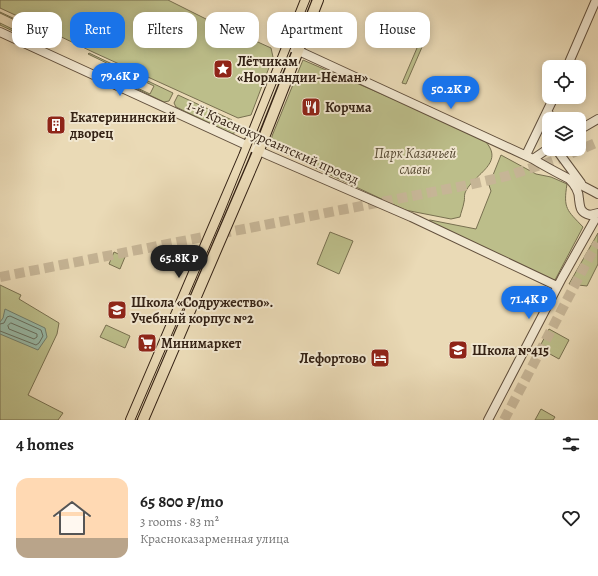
<!DOCTYPE html>
<html lang="en">
<head>
<meta charset="utf-8">
<style>
	body { margin:0; font-family:Alegreya,serif; background:#f2f2f2; color:#222; height:100vh; display:flex; flex-direction:column; font-size:15px; white-space:nowrap }
	* { box-sizing:border-box; margin:0 }
	p { font-size:13px; color:#767676 }
	.icon { flex:none; width:22px; height:22px; fill:none; stroke:currentColor; stroke-width:2; stroke-linecap:round; stroke-linejoin:round }
	.map { position:relative; height:420px; overflow:hidden }
	.side { display:flex; flex-direction:column; background:#fff; flex:1 }
	.side>* { flex:none }
	.banner { position:absolute; left:12px; top:12px; width:574px; height:36px; display:flex; gap:8px }
	.buttons { position:absolute; left:542px; top:60px; display:grid; gap:8px }
	.buttons a { display:grid; place-items:center; width:44px; height:44px; border-radius:8px; background:#fff; box-shadow:0 2px 10px #0003; font-size:20px }
	.price { position:absolute; translate:-50% -34px; padding:0 9px; border-radius:14px; background:#1a73e8; color:#fff; font-size:13px; line-height:26px; filter:drop-shadow(0 1px 2px #0008) }
	.price::after { content:''; position:absolute; left:50%; top:24px; width:12px; height:9px; margin-left:-6px; background:inherit; clip-path:polygon(0 0,100% 0,50% 100%) }
	.price.current { background:#222; color:#fff }
	ul { padding:0; list-style:none }
	li { display:flex; align-items:center; gap:12px; height:100px; padding:0 16px }
	li span { display:grid; place-items:center; flex:none; width:112px; height:80px; border-radius:12px; color:#555 }
	li>.icon { margin-inline-start:auto }
	span .icon { width:48px; height:48px; fill:#fffc; stroke-width:1 }
	li b { font-size:17px }
	h2 { display:flex; justify-content:space-between; align-items:center; height:48px; padding:0 16px; font-size:17px }
	.tag { padding:0 14px; border-radius:12px; background:#fff; box-shadow:0 2px 10px #0003; font-size:14px; line-height:36px }
	.tag.current { background:#1a73e8; color:#fff }
	.map>svg:first-child { display:block }
	.green { fill:#bcbe8a; stroke:#787050 }
	.water { fill:#98bba9; stroke:#707e6e }
	.lines { fill:none; stroke-linecap:round; stroke-linejoin:round }
	.shore { stroke:#666e5f; stroke-width:1 }
	.major-tunnel { stroke:#c6b596; stroke-width:10; stroke-dasharray:10 5; stroke-linecap:butt }
	.minor-casing { stroke:#62503d; stroke-width:10 }
	.major-casing { stroke:#342215; stroke-width:12 }
	.minor { stroke:#f1e7d0; stroke-width:8 }
	.major { stroke:#eadab6; stroke-width:10 }
	.tram { stroke:#342215; stroke-width:1 }
	.labels { text-anchor:middle; stroke-width:4; stroke-linejoin:round; paint-order:stroke }
	.poi-label { font-size:14px; font-weight:bold; fill:#342215; stroke:#f1e7d0; text-anchor:start }
	.street-label { font-size:14px; fill:#342215; stroke:#f1e7d0 }
	.park-label { font-size:14px; font-style:italic; fill:#564932; stroke:#f1e7d0 }
</style>
</head>
<body>
<div class="map">
<svg width="598" height="420" viewBox="0 0 598 420">
	<rect width="100%" height="100%" fill="#eadab6"/>
	<filter id="stains"><feTurbulence type="fractalNoise" baseFrequency=".005" numOctaves="4"/><feColorMatrix values="0 0 0 0 .2 0 0 0 0 .09 0 0 0 0 .02 0 0 0 .5 -.17"/></filter>
	<radialGradient id="worn" r=".72"><stop offset=".6" stop-color="#630" stop-opacity="0"/><stop offset="1" stop-color="#630" stop-opacity=".3"/></radialGradient>
	<path class="green" d="M0,0H168L208,20L220,23L227,28L271,48L273,57L251,115L238,118L95,53L13,14L0,8Z
		M0,12L45,33L44,34L0,13Z
		M390,14L429,31L406,84L402,83L417,48L405,42L399,35L384,32Z
		M0,23L45,45V46L0,25Z
		M89,53L173,93L169,101L164,102L131,86V85L150,94L154,86L88,54Z
		M303,60L481,137C510,163 473,173 465,193C464,196 465,199 464,202C463,208 461,212 460,217L451,219L405,210L273,148L271,143L272,136Z
		M178,95L232,120L231,123L242,129L232,134L176,107L174,103Z
		M501,155L536,174L551,177L567,184C563,209 567,210 583,227L555,280H553L427,221L430,220L476,229L491,191L489,185Z
		M330,232L353,241L339,274L317,264Z
		M598,233V264L587,286L569,284Z
		M114,252L125,257L120,269L109,264Z
		M0,285L21,295L19,299L59,323L57,334L28,395L63,413L58,420H0Z
		M106,325L130,336L125,348L100,337Z
		M549,329L569,340L559,359L539,348Z
		M541,409L555,417L553,420H535Z"/>
	<path class="water" d="M5,309L45,328L47,337L38,350L0,334V322L3,318Z"/>
	<g class="lines">
		<path class="shore" d="M11,323L37,334V337L34,339L9,329L8,326Z
			M0,324L4,323L7,317L10,316L41,330L43,336L39,343L36,345L0,331"/>
		<path class="major-tunnel" d="M0,277L468,185L507,176L556,160L598,142
			M504,420L590,256L598,243"/>
		<defs>
			<path id="minor" d="M0,32L268,155L411,217L557,286
				M288,46L533,159C554,172 576,182 598,194
				M567,67L596,0
				M579,130L598,119
				M549,132V114
				M556,149L581,183
				M526,155L554,97
				M533,159L549,148
				M569,179C574,184 579,191 579,199C580,207 580,213 590,215L598,213
				M488,420L562,278L598,214"/>
			<path id="major" d="M131,420L244,156L306,0
				M143,420L259,150L318,0"/>
		</defs>
		<use href="#minor" class="minor-casing"/>
		<use href="#major" class="major-casing"/>
		<use href="#minor" class="minor"/>
		<use href="#major" class="major"/>
		<path class="tram" d="M135,420L222,218L310,0"/>
	</g>
	<defs>
		<symbol id="sight-square" viewBox="-11 -11 22 22"><rect x="-9" y="-9" width="18" height="18" rx="4" fill="#8f2418" stroke="#f1e7d0"/><path d="M0-6L1.8-2.2L6-1.7L2.9 1.2L3.7 5.4L0 3.3L-3.7 5.4L-2.9 1.2L-6-1.7L-1.8-2.2Z" fill="#fff"/></symbol>
		<symbol id="restaurant-square" viewBox="-11 -11 22 22"><rect x="-9" y="-9" width="18" height="18" rx="4" fill="#8f2418" stroke="#f1e7d0"/><path d="M-5-6h1v4h1v-4h1v4h1v-4h1v5L-1.5 .5V6h-2V.5L-5-1ZM5-6V6H3V1.5H1.5Q1.5-4 5-6Z" fill="#fff"/></symbol>
		<symbol id="building-square" viewBox="-11 -11 22 22"><rect x="-9" y="-9" width="18" height="18" rx="4" fill="#8f2418" stroke="#f1e7d0"/><path d="M-4-6H4V6H1V3H-1V6H-4ZM-2.5-4.3h1.7v1.8h-1.7ZM.8-4.3h1.7v1.8H.8ZM-2.5-1h1.7V.8h-1.7ZM.8-1h1.7V.8H.8Z" fill="#fff"/></symbol>
		<symbol id="school-square" viewBox="-11 -11 22 22"><rect x="-9" y="-9" width="18" height="18" rx="4" fill="#8f2418" stroke="#f1e7d0"/><path d="M0-5L7-2L0 1L-7-2ZM-4 1L0 2.5L4 1V4Q0 6-4 4Z" fill="#fff"/></symbol>
		<symbol id="supermarket-square" viewBox="-11 -11 22 22"><rect x="-9" y="-9" width="18" height="18" rx="4" fill="#8f2418" stroke="#f1e7d0"/><path d="M-6-5.5h2.5l.6 2H6L4.5 2H-2.5L-4.4-4H-6ZM-1.5 3.2a1.3 1.3 0 1 0 .1 0ZM3 3.2a1.3 1.3 0 1 0 .1 0Z" fill="#fff"/></symbol>
		<symbol id="hotel-square" viewBox="-11 -11 22 22"><rect x="-9" y="-9" width="18" height="18" rx="4" fill="#8f2418" stroke="#f1e7d0"/><path d="M-6-4.5h1.5V1H6V5H4.5V3h-9V5H-6ZM-4 0a1.8 1.8 0 1 1 3.6 0ZM.5 0V-2.5h3Q6-2.5 6 0Z" fill="#fff"/></symbol>
	</defs>
	<g fill-rule="evenodd">
		<use href="#sight-square" x="212" y="58" width="22" height="22"/>
		<use href="#restaurant-square" x="300" y="96" width="22" height="22"/>
		<use href="#building-square" x="45" y="114" width="22" height="22"/>
		<use href="#school-square" x="106" y="299" width="22" height="22"/>
		<use href="#supermarket-square" x="136" y="332" width="22" height="22"/>
		<use href="#school-square" x="447" y="339" width="22" height="22"/>
		<use href="#hotel-square" x="369" y="347" width="22" height="22"/>
	</g>
	<g class="labels">
		<g class="poi-label">
			<text x="237" y="66">Лётчикам<tspan x="237" dy="16">«Нормандии-Неман»</tspan></text>
			<text x="325" y="112">Корчма</text>
			<text x="70" y="122">Екатерининский<tspan x="70" dy="16">дворец</tspan></text>
			<text x="131" y="307">Школа «Содружество».<tspan x="131" dy="16">Учебный корпус №2</tspan></text>
			<text x="161" y="348">Минимаркет</text>
			<text x="472" y="355">Школа №415</text>
			<text x="366" y="363" text-anchor="end">Лефортово</text>
		</g>
		<g class="street-label">
			<text transform="translate(273 142) rotate(24)" y="5">1-й Краснокурсантский проезд</text>
		</g>
		<g class="park-label">
			<text x="415" y="158">Парк Казачьей<tspan x="415" dy="16">славы</tspan></text>
		</g>
	</g>
	<rect width="100%" height="100%" filter="url(#stains)"/>
	<rect width="100%" height="100%" fill="url(#worn)"/>
</svg>
<div class="buttons">
<a><svg class="icon" aria-label="locate" viewBox="0 0 24 24"><circle cx="12" cy="12" r="6"/><path d="M12 2v4M12 18v4M2 12h4M18 12h4"/></svg></a>
<a><svg class="icon" aria-label="layers" viewBox="0 0 24 24"><path d="M12 4l9 5-9 5-9-5zM3 14l9 5 9-5"/></svg></a>
</div>
<b class="price" style="left:120px;top:97px">79.6K ₽</b>
<b class="price" style="left:451px;top:110px">50.2K ₽</b>
<b class="price current" style="left:179px;top:279px">65.8K ₽</b>
<b class="price" style="left:529px;top:320px">71.4K ₽</b>
<div class="banner">
<a class="tag">Buy</a>
<a class="tag current">Rent</a>
<a class="tag">Filters</a>
<a class="tag">New</a>
<a class="tag">Apartment</a>
<a class="tag">House</a>
</div>
</div>
<section class="side">
<h2>4 homes<svg class="icon" aria-label="filters" viewBox="0 0 24 24"><path d="M4 7h16M4 17h16"/><circle cx="9" cy="7" r="2"/><circle cx="15" cy="17" r="2"/></svg></h2>
<ul>
<li><span style="background:linear-gradient(#ffd9b3 75%,#b9a48a 0)"><svg class="icon" aria-label="home" viewBox="0 0 24 24"><path d="M3 11l9-7 9 7M6 9v11h12V9"/></svg></span><div><b>65 800 ₽/mo</b><p>3 rooms · 83 m²</p><p>Красноказарменная улица</p></div><svg class="icon" aria-label="heart" viewBox="0 0 24 24"><path d="M12 20l-8-8c-3-5 5-10 8-4 3-6 11-1 8 4z"/></svg></li>
</ul>
</section>
</body>
</html>
